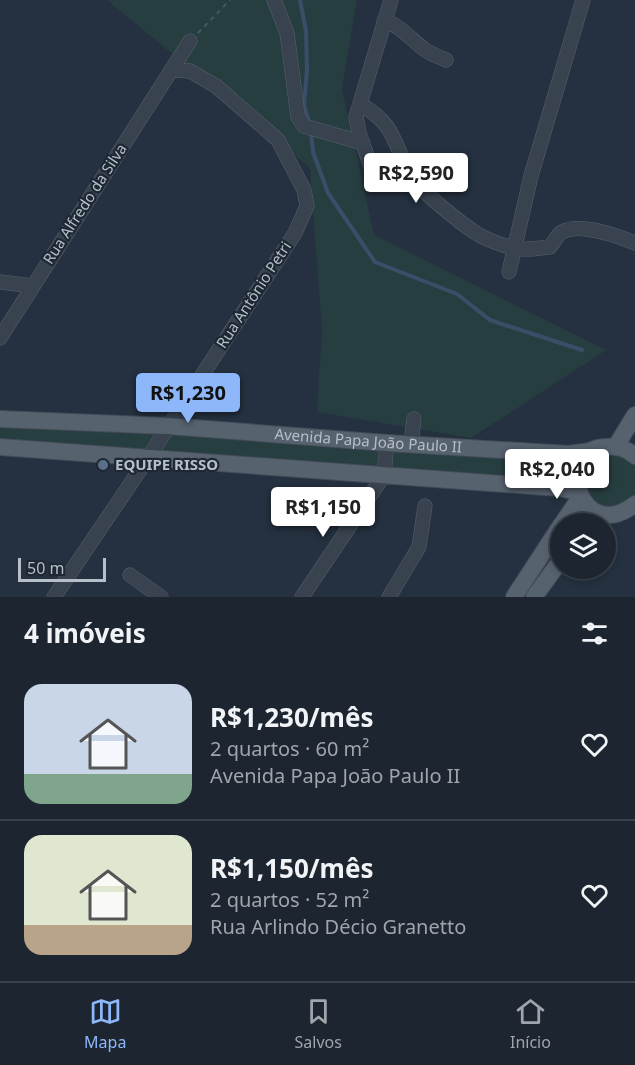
<!DOCTYPE html>
<html lang="pt">
<head>
<meta charset="utf-8">
<style>
	body { margin:0; font-family:"Noto Sans",sans-serif; background:#29313c; color:#f1f3f6; height:100vh; display:flex; flex-direction:column; font-size:22px; white-space:nowrap }
	* { box-sizing:border-box; margin:0 }
	p { font-size:20px; color:#a0a5ab }
	.icon { flex:none; width:33px; height:33px; fill:none; stroke:currentColor; stroke-width:2; stroke-linecap:round; stroke-linejoin:round }
	.map { position:relative; height:597px; overflow:hidden }
	.panel { display:flex; flex-direction:column; background:#1c2530; flex:1 }
	.panel>* { flex:none }
	.controls { position:absolute; left:550px; top:513px; display:grid; gap:12px }
	.controls a { display:grid; place-items:center; width:66px; height:66px; border-radius:50%; background:#1c2530; box-shadow:0 3px 9px #0003,0 0 0 2px #3a424c; font-size:30px }
	.scale { position:absolute; left:18px; bottom:15px; width:88px; box-sizing:border-box; padding-left:6px; border:3px solid #b6beca; border-top:0; font-size:16px; line-height:21px; white-space:nowrap; color:#b6beca; -webkit-text-stroke:4px #1e2835; paint-order:stroke }
	.price { position:absolute; translate:-50% -51px; padding:0 14px; border-radius:6px; background:#fff; color:#222; font-size:20px; line-height:39px; filter:drop-shadow(0 2px 3px #0008) }
	.price::after { content:''; position:absolute; left:50%; top:36px; width:18px; height:14px; margin-left:-9px; background:inherit; clip-path:polygon(0 0,100% 0,50% 100%) }
	.price.active { background:#8db7f8; color:#111 }
	ul { padding:0; list-style:none }
	li { display:flex; align-items:center; gap:18px; height:150px; padding:0 24px }
	li+li { border-top:2px solid #3a424c }
	li span { display:grid; place-items:center; flex:none; width:168px; height:120px; border-radius:18px; color:#555 }
	li>.icon { margin-inline-start:auto }
	span .icon { width:72px; height:72px; fill:#fffc; stroke-width:1 }
	li b { font-size:26px }
	h2 { display:flex; justify-content:space-between; align-items:center; height:72px; padding:0 24px; font-size:26px }
	.menu { display:flex; justify-content:space-around; align-items:center; height:84px; border-top:2px solid #3a424c; background:#1c2530; font-size:16px; color:#a0a5ab }
	.menu a { display:grid; justify-items:center; gap:3px }
	.menu .active { color:#8db7f8 }
	.map>svg:first-child { display:block }
	.green { fill:#273e41 }
	.lines { fill:none; stroke-linecap:round; stroke-linejoin:round }
	.stream { stroke:#3b4e69; stroke-width:4 }
	.minor-casing { stroke:#57616d; stroke-width:15 }
	.major-casing { stroke:#434c59; stroke-width:18 }
	.path { stroke:#455b5d; stroke-width:2; stroke-dasharray:4.5 4.5; stroke-linecap:butt }
	.minor { stroke:#39434f; stroke-width:14 }
	.major { stroke:#57626f; stroke-width:16 }
	.service-dot { fill:#5c6f8a; stroke:#1e2835; stroke-width:2 }
	.labels { text-anchor:middle; stroke-width:4.5; stroke-linejoin:round; paint-order:stroke }
	.street-label { font-size:15px; fill:#b6beca; stroke:#1e2835 }
	.poi-label { font-size:15px; font-weight:bold; fill:#b6beca; stroke:#1e2835; text-anchor:start }
</style>
</head>
<body>
<div class="map">
<svg width="635" height="597" viewBox="0 0 635 597">
	<rect width="100%" height="100%" fill="#253140"/>
	<path class="green" d="M107,0H357L342,89L374,235L606,350L471,438L317,412L322,330L310,168Z
		M0,420L166,427L148,456L0,445Z
		M168,427L386,444L384,473L151,456Z
		M388,444L581,455L570,487L386,474Z
		M601,451L635,459V501L621,511L591,505L580,475Z"/>
	<g class="lines">
		<path class="stream" d="M300,0L306,31L307,70L304,105L310,125
			M311,132L313,152L328,193L375,262L457,294L490,320L582,350"/>
		<defs>
			<path id="minor" d="M274,0L287,33L298,117L304,126L363,143
				M384,21C401,25 411,40 424,49C430,54 439,57 446,60
				M360,104C398,126 392,144 412,177C421,192 463,225 479,235C488,240 502,245 513,248C525,251 538,248 550,247C554,242 557,235 562,232C579,222 618,236 635,243
				M376,181L359,133L356,117L391,0
				M509,272L531,176L583,0
				M0,282L33,286
				M0,338L190,41
				M411,444L414,419
				M130,575L161,597
				M54,597L148,458L295,233L307,206L304,190L278,140L216,86L190,71L171,70
				M302,597L384,475L387,443
				M389,597L419,547L425,506"/>
			<g id="major">
				<path id="s1" d="M0,419L168,426L387,443L569,454L591,451"/>
				<path d="M616,446L635,415"/>
				<path d="M0,447L559,488L578,492"/>
				<path d="M635,456C626,448 617,446 605,447C553,450 580,547 635,504"/>
				<path d="M562,524L581,496"/>
				<path d="M514,597L561,525"/>
				<path d="M534,597L561,560"/>
			</g>
		</defs>
		<use href="#minor" class="minor-casing"/>
		<use href="#major" class="major-casing"/>
		<path class="path" d="M198,33L230,0"/>
		<use href="#minor" class="minor"/>
		<use href="#major" class="major"/>
	</g>
	<circle class="service-dot" cx="103" cy="465" r="6"/>
	<g class="labels">
		<g class="street-label">
			<text transform="translate(85 204) rotate(-57)" y="5">Rua Alfredo da Silva</text>
			<text transform="translate(254 295) rotate(-57)" y="5">Rua Antônio Petri</text>
			<text dy="5" stroke="none"><textPath href="#s1" startOffset="369">Avenida Papa João Paulo II</textPath></text>
		</g>
		<g class="poi-label">
			<text x="115" y="470">EQUIPE RISSO</text>
		</g>
	</g>
</svg>
<div class="controls">
<a><svg class="icon" aria-label="layers" viewBox="0 0 24 24"><path d="M12 4l9 5-9 5-9-5zM3 14l9 5 9-5"/></svg></a>
</div>
<div class="scale">50 m</div>
<b class="price" style="left:416px;top:204px">R$2,590</b>
<b class="price active" style="left:188px;top:424px">R$1,230</b>
<b class="price" style="left:557px;top:500px">R$2,040</b>
<b class="price" style="left:323px;top:538px">R$1,150</b>
</div>
<section class="panel">
<h2>4 imóveis<svg class="icon" aria-label="filters" viewBox="0 0 24 24"><path d="M4 7h16M4 17h16"/><circle cx="9" cy="7" r="2"/><circle cx="15" cy="17" r="2"/></svg></h2>
<ul>
<li><span style="background:linear-gradient(#c9d6e8 75%,#7fa58c 0)"><svg class="icon" aria-label="home" viewBox="0 0 24 24"><path d="M3 11l9-7 9 7M6 9v11h12V9"/></svg></span><div><b>R$1,230/mês</b><p>2 quartos · 60 m²</p><p>Avenida Papa João Paulo II</p></div><svg class="icon" aria-label="heart" viewBox="0 0 24 24"><path d="M12 20l-8-8c-3-5 5-10 8-4 3-6 11-1 8 4z"/></svg></li>
<li><span style="background:linear-gradient(#dfe7d0 75%,#b9a48a 0)"><svg class="icon" aria-label="home" viewBox="0 0 24 24"><path d="M3 11l9-7 9 7M6 9v11h12V9"/></svg></span><div><b>R$1,150/mês</b><p>2 quartos · 52 m²</p><p>Rua Arlindo Décio Granetto</p></div><svg class="icon" aria-label="heart" viewBox="0 0 24 24"><path d="M12 20l-8-8c-3-5 5-10 8-4 3-6 11-1 8 4z"/></svg></li>
</ul>
</section>
<nav class="menu">
<a class="active"><svg class="icon" aria-label="map" viewBox="0 0 24 24"><path d="M3 6l6-2 6 2 6-2v14l-6 2-6-2-6 2zM9 4v14M15 6v14"/></svg>Mapa</a>
<a><svg class="icon" aria-label="saved" viewBox="0 0 24 24"><path d="M7 4h10v16l-5-4-5 4z"/></svg>Salvos</a>
<a><svg class="icon" aria-label="home" viewBox="0 0 24 24"><path d="M3 11l9-7 9 7M6 9v11h12V9"/></svg>Início</a>
</nav>
</body>
</html>
